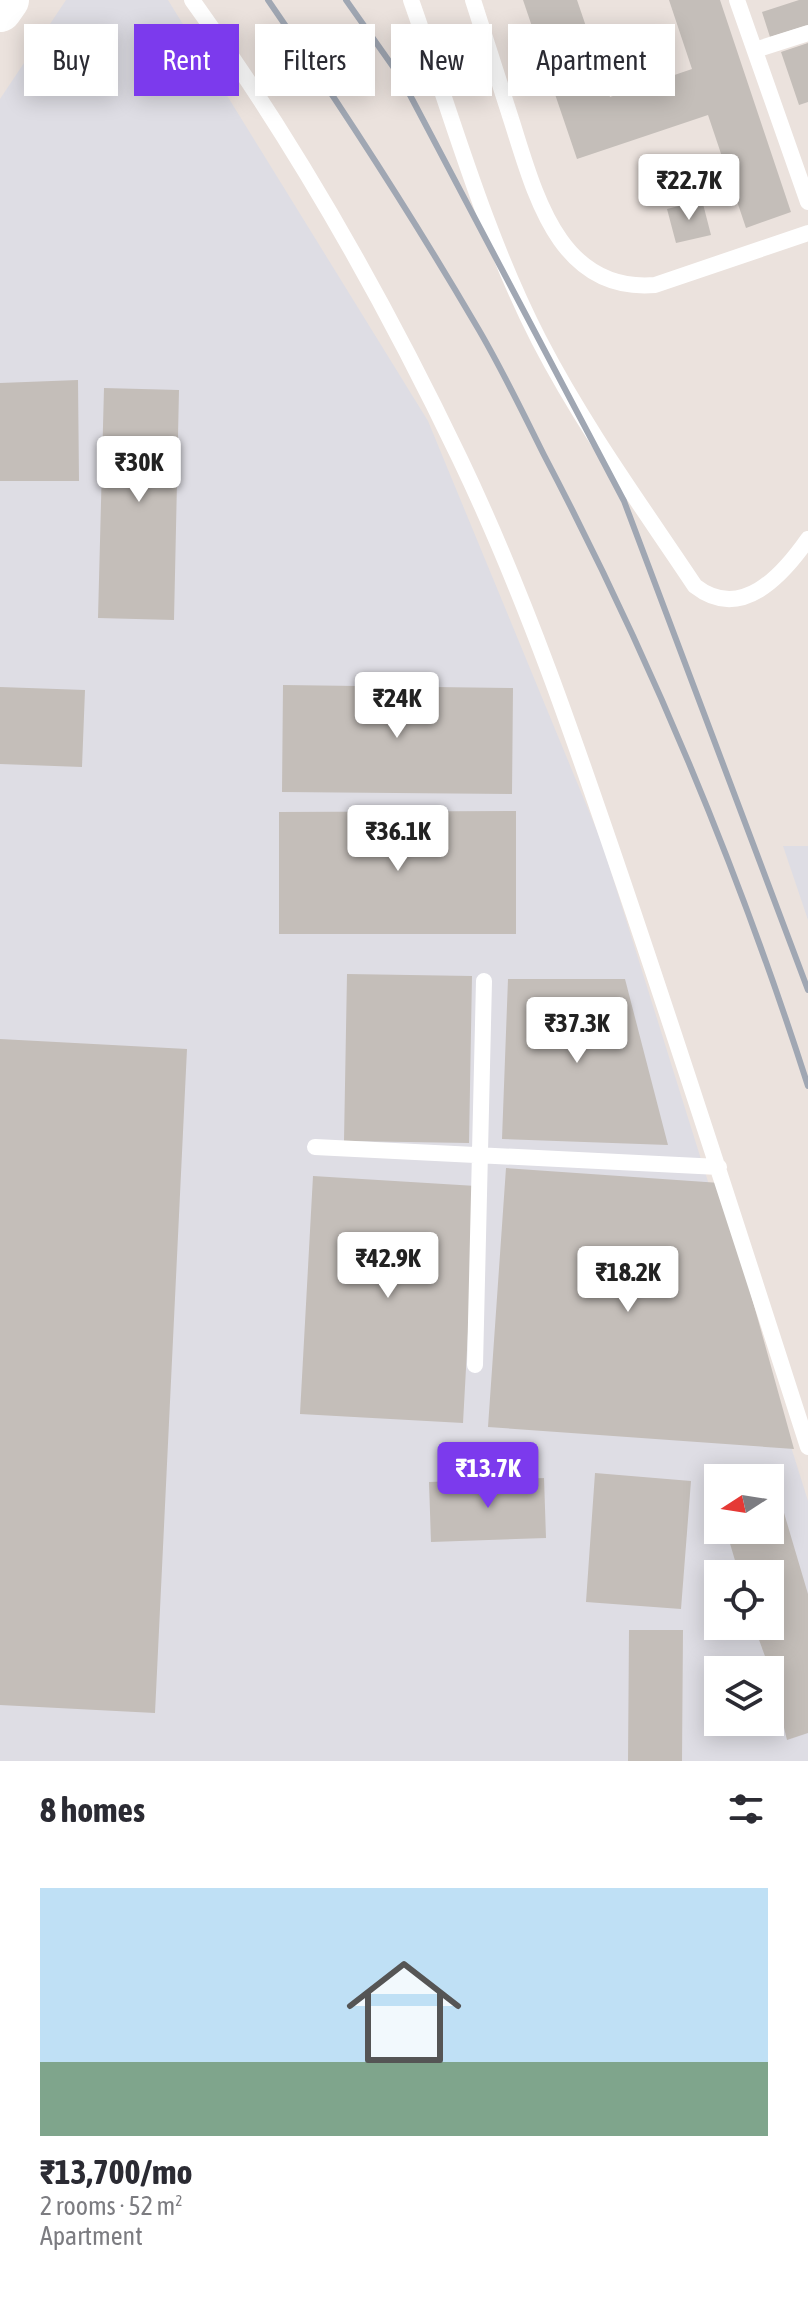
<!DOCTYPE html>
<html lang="en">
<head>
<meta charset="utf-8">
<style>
	body { margin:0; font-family:"Asap Condensed",sans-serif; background:#f7f7f7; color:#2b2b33; height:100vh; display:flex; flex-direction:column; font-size:30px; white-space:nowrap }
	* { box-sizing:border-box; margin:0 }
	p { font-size:26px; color:#7c7c81 }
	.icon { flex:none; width:44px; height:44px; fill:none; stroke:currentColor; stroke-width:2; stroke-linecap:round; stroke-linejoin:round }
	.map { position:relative; height:1761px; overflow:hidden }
	.sheet { display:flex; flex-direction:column; background:#fff; flex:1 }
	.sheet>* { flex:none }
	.top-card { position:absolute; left:24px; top:24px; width:760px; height:72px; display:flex; gap:16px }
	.needle { width:52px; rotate:258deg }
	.controls { position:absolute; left:704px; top:1464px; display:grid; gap:16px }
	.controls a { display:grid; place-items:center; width:80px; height:80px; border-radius:0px; background:#fff; box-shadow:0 4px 20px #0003; font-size:40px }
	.price { position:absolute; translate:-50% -68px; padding:0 18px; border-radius:8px; background:#fff; color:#222; font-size:26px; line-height:52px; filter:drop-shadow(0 2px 4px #0008) }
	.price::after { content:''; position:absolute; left:50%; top:48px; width:24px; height:18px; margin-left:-12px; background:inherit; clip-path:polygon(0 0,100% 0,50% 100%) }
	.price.selected { background:#7c3aed; color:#fff }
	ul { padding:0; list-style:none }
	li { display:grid; align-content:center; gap:16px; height:424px; padding:0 40px }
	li+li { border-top:2px solid #e1e1e2 }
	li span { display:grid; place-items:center; height:248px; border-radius:0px; color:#555 }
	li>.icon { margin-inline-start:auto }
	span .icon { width:144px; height:144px; fill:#fffc; stroke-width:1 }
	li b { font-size:34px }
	h2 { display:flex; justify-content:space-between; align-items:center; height:96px; padding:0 40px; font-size:34px }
	.pill { padding:0 28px; border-radius:0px; background:#fff; box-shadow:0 4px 20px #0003; font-size:28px; line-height:72px }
	.pill.selected { background:#7c3aed; color:#fff }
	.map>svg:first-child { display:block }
	.industrial { fill:#dedde4; fill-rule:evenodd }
	.building { fill:#c4beb9 }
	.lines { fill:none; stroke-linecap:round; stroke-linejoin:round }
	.lane { stroke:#fff; stroke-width:16 }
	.secondary { stroke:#fff; stroke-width:44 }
	.rail { stroke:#a0a7b3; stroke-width:6 }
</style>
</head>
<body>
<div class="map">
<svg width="808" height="1761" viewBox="0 0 808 1761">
	<rect width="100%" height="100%" fill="#ebe2dd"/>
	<path class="industrial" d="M66,0H168L428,421L602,843L808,1501V1761H0V99ZM718,1478H770V1530H718ZM718,1574H770V1626H718ZM718,1670H770V1722H718Z
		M783,846H808V920Z"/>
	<path class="building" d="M523,0H577L610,97L692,69L669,0H720L791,212L746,228L708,115L577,159Z
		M799,0H808V25L770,37L762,12Z
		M808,43V102L799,105L781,52Z
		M702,200L711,235L676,243L667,209Z
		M78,380L79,481H0V383Z
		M104,388L179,390L174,620L98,618Z
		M283,685L513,688L512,794L282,792Z
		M0,687L85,690L82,767L0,764Z
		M516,811V934H279V812Z
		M347,974L472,976L469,1143L344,1141Z
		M508,979H625L668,1145L502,1139Z
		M0,1039L187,1049L155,1713L0,1705Z
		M506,1168L720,1183L794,1449L488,1427Z
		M313,1176L476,1186L463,1423L300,1414Z
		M595,1473L691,1481L681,1609L586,1602Z
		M544,1478L546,1538L431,1542L429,1482Z
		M774,1479L808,1594V1733L787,1740L770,1670L754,1626H770V1574H739L726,1530H770V1481Z
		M629,1630H683L682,1761H628Z"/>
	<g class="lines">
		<path class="lane" d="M192,0C296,144 383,298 460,459C526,597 576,744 625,888C688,1074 748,1260 808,1447
			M411,0C451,113 484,233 539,340C584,427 641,505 695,586C741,622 782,576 808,539
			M473,0C486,41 499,82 512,122C535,194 559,293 655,285L808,233
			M737,0L808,202
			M755,50L808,33
			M315,1147L719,1167
			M475,1365L484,981"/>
		<path class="secondary" d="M0,10L7,0"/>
		<path class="rail" d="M268,0C341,106 411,214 476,325C501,367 522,411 544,455C650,657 738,868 808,1086
			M346,0L401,78L624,501L808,990"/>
	</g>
</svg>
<div class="controls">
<a><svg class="needle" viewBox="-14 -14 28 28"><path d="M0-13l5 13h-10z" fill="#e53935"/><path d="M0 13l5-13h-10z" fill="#7c7c81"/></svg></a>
<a><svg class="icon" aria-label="locate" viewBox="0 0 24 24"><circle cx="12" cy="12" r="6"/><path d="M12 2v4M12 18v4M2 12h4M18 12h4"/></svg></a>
<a><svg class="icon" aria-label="layers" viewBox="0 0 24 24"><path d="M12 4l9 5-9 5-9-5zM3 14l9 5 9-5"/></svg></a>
</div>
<b class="price" style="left:689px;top:222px">₹22.7K</b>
<b class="price" style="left:139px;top:504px">₹30K</b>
<b class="price" style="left:397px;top:740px">₹24K</b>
<b class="price" style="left:398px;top:873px">₹36.1K</b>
<b class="price" style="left:577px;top:1065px">₹37.3K</b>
<b class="price" style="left:388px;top:1300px">₹42.9K</b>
<b class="price" style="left:628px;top:1314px">₹18.2K</b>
<b class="price selected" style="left:488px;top:1510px">₹13.7K</b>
<div class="top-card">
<a class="pill">Buy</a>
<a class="pill selected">Rent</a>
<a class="pill">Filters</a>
<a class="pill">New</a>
<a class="pill">Apartment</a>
</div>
</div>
<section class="sheet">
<h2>8 homes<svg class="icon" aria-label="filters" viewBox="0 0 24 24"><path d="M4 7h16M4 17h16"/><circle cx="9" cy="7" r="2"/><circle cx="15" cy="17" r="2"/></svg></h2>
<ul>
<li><span style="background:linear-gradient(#bfe0f5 70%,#7fa58c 0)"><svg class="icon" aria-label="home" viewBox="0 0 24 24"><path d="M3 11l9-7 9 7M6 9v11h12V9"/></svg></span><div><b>₹13,700/mo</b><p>2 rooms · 52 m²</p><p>Apartment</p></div></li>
</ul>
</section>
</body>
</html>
